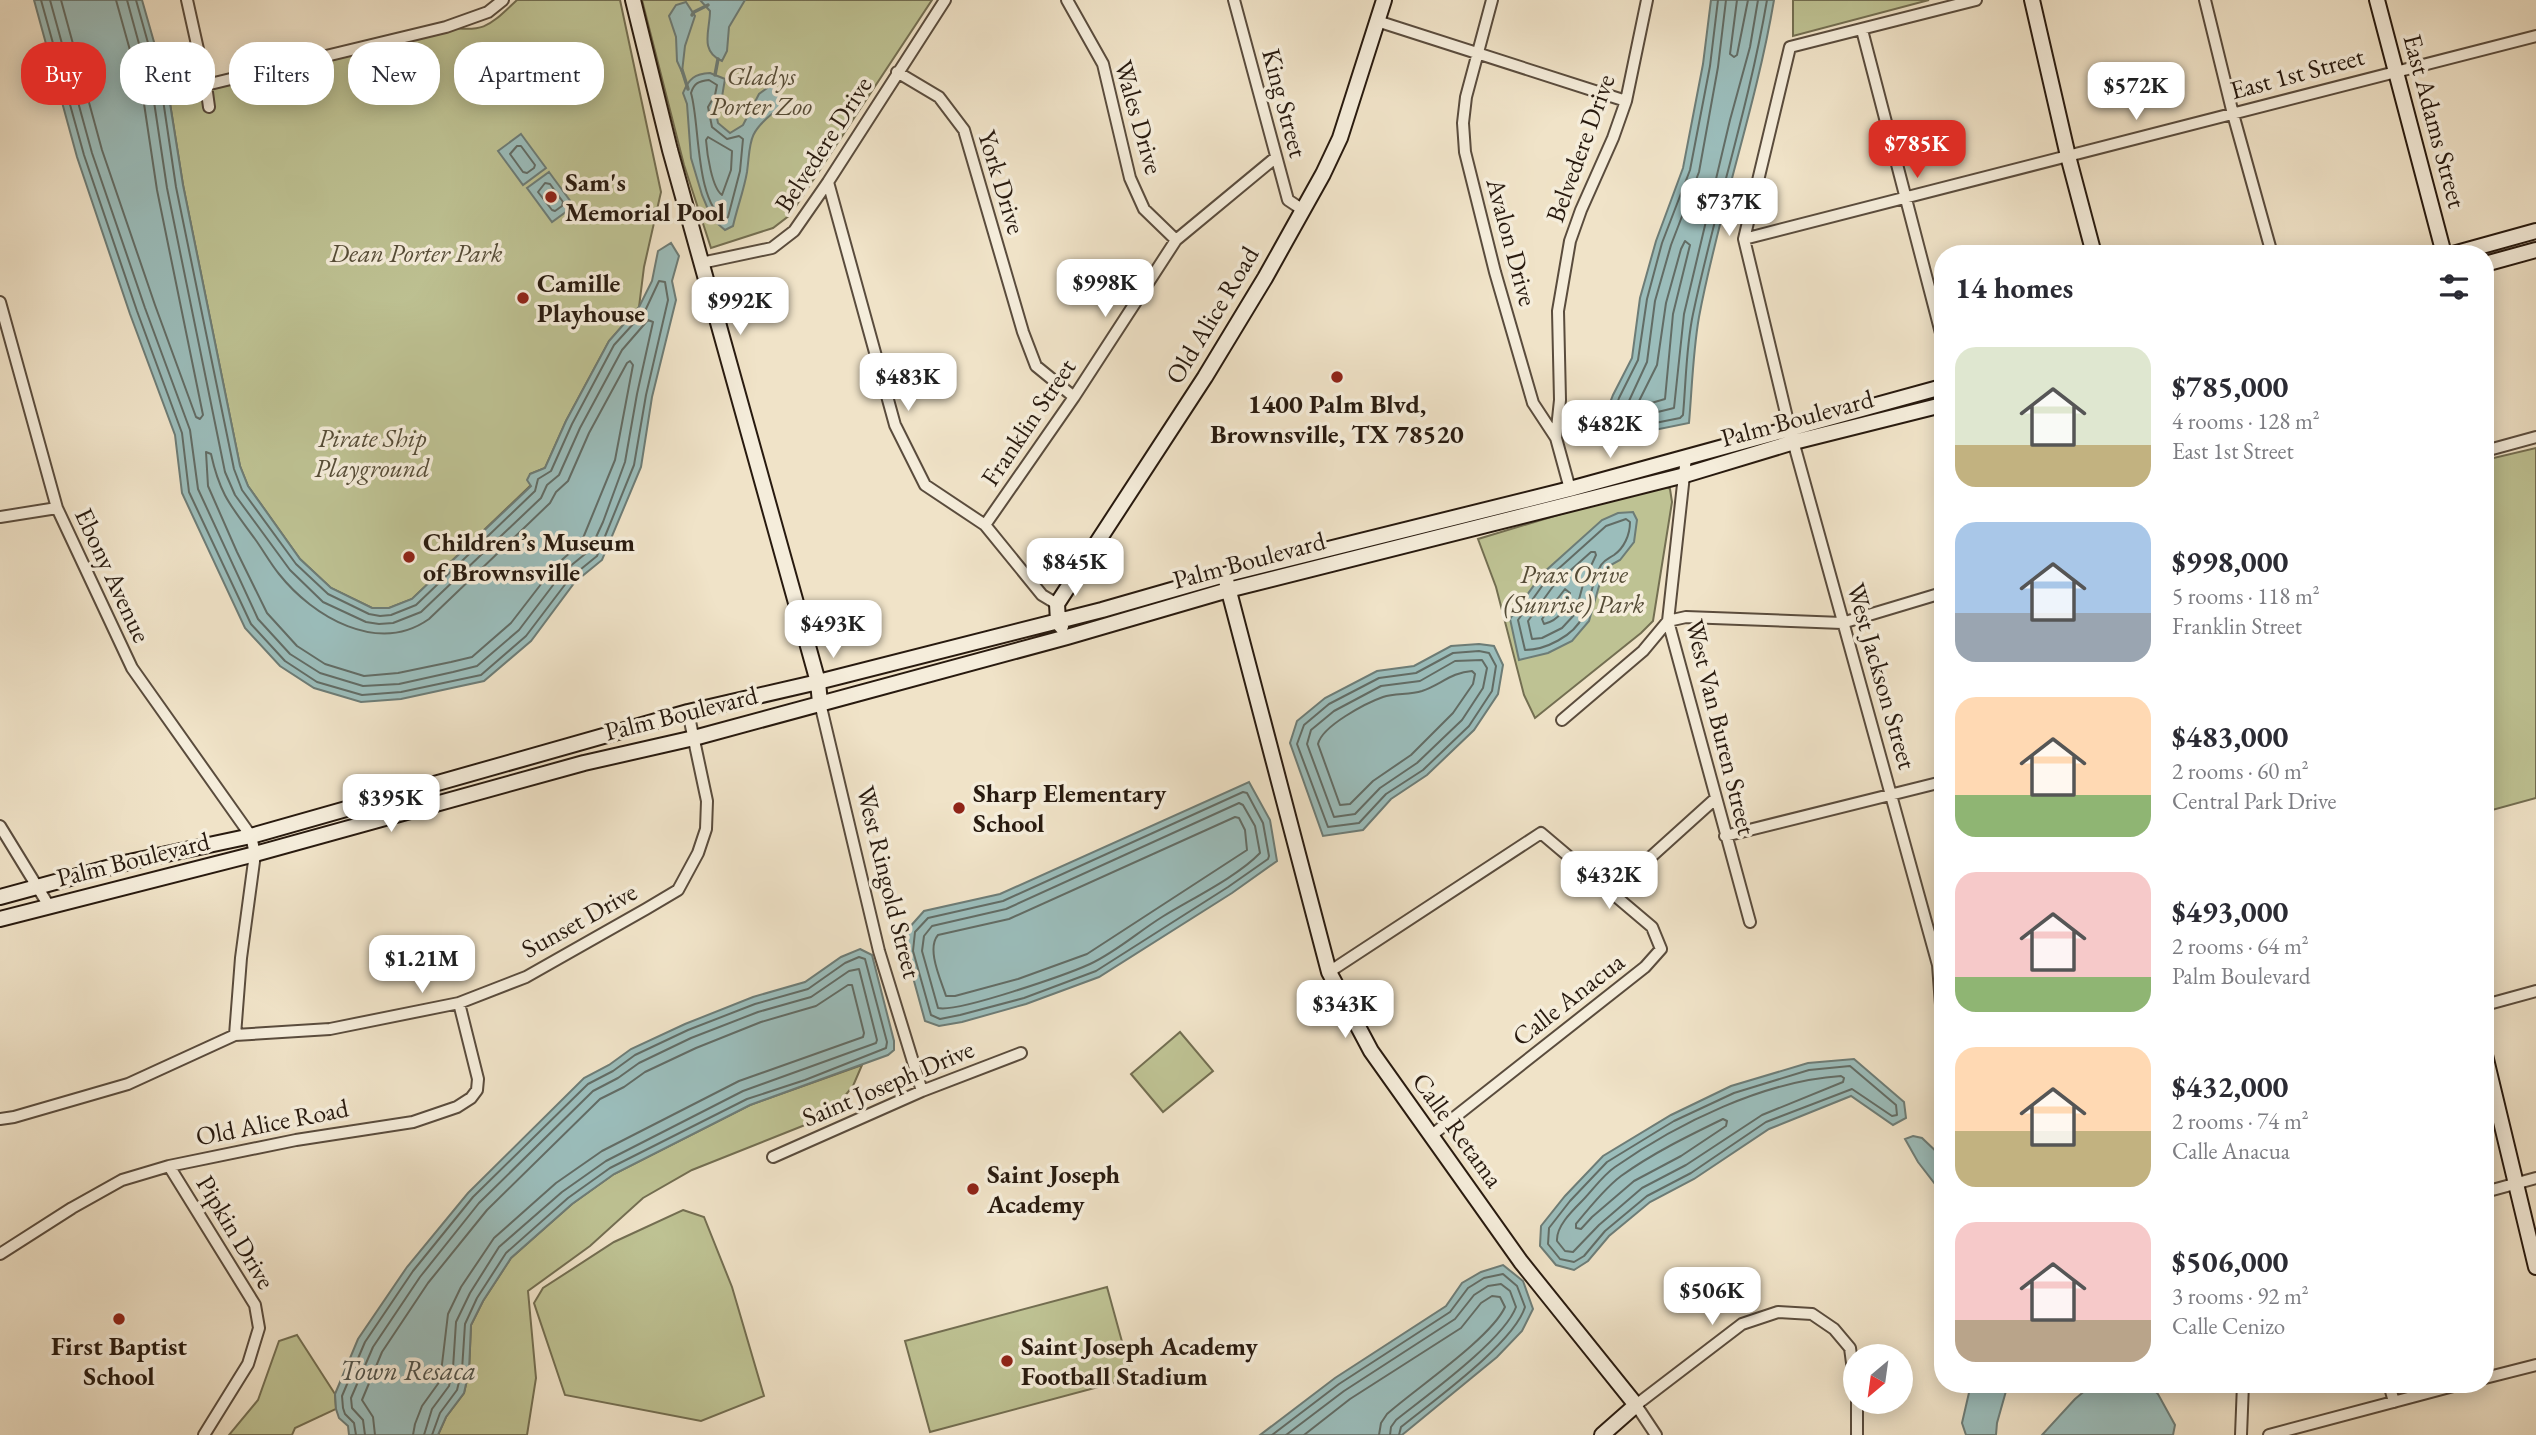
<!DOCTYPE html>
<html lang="en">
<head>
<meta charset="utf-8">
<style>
	body { margin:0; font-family:"EB Garamond",serif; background:#f7f7f7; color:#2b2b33; height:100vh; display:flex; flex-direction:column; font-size:26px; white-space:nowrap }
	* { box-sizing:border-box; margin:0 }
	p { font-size:23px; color:#7c7c81 }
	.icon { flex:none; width:38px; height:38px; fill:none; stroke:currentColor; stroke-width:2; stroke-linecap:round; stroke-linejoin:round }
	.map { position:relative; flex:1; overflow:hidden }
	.drawer { position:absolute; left:1934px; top:245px; width:560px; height:1148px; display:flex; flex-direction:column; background:#fff; border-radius:28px; box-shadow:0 4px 18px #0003 }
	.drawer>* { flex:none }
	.banner { position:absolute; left:21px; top:42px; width:665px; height:63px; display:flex; gap:14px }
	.needle { width:46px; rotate:209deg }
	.tools { position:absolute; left:1843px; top:1344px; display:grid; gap:14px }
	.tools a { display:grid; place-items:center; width:70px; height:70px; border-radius:50%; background:#fff; box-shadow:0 4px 18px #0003; font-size:35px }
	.price { position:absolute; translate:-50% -60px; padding:0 16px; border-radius:14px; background:#fff; color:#222; font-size:23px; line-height:46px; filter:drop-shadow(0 2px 4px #0008) }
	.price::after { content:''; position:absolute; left:50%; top:42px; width:21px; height:16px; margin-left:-10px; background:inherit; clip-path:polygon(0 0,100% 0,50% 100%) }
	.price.selected { background:#d93025; color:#fff }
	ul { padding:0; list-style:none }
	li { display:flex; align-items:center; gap:21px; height:175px; padding:0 21px }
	li span { display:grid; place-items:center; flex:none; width:196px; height:140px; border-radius:21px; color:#555 }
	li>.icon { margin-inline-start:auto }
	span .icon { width:84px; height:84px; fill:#fffc; stroke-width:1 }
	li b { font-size:30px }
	h2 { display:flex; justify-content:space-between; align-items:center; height:84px; padding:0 21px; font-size:30px }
	.chip { padding:0 24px; border-radius:28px; background:#fff; box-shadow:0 4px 18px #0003; font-size:24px; line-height:63px }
	.chip.selected { background:#d93025; color:#fff }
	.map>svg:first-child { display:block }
	.green { fill:#bec293; stroke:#736e51; stroke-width:2 }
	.water { fill:#9bbdbb; stroke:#6d7c76; stroke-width:2 }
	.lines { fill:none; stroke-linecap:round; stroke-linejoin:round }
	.shore { stroke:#626c65; stroke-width:2 }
	.stream { stroke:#6d7c76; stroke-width:3.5 }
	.street-casing { stroke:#5a4c3d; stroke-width:14 }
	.secondary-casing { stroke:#281a0f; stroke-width:18 }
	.street { stroke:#f5eddb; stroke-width:10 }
	.secondary { stroke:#f5eddb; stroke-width:14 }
	.poi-dot { fill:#8f2418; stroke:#f5eddb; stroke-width:2.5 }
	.labels { text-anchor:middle; stroke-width:7; stroke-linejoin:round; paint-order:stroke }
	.street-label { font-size:26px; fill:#281a0f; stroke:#f5eddb }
	.park-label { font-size:26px; font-style:italic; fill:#554c37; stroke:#f5eddb }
	.poi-label { font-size:26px; font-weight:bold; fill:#281a0f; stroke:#f5eddb; text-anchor:start }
	.water-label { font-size:28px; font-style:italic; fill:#50534b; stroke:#f5eddb }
</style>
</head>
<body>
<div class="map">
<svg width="2536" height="1435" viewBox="0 0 2536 1435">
	<rect width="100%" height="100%" fill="#f0e3c8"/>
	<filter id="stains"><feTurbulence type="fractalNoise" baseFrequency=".00286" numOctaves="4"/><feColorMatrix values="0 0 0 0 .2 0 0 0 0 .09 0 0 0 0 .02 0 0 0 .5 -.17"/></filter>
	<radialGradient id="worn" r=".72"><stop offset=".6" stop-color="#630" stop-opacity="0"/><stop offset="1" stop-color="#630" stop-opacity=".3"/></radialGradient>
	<path class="green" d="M517,0H620L661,192L644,267L639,307L609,341L566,421L545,468L530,474L531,485L412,599L389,608H372L331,588L300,559L248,486L240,466L183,185L168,91L206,85L446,27C485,33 489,26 517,0Z
		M642,0H932L790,215L773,228L711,248L684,165Z
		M1793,0H1929L1793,36Z
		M2536,448V798L2485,812V460Z
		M1661,484L1670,489L1672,502L1653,621L1641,633L1535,718L1524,695L1496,587L1478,539Z
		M1180,1032L1213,1071L1163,1112L1131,1074Z
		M862,1065L853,1086L835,1108L815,1121L692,1170L643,1198L590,1246L528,1291L536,1378L527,1435H438L446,1417L464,1393L469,1371L471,1325L483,1301L511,1258L572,1204L614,1174L750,1105Z
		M683,1210L704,1217L732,1287L764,1396L701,1421L565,1395L534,1303L543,1288L614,1242Z
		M1107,1287L1132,1378L930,1432L905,1341Z
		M297,1335L335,1394L336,1409L295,1428L292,1435H229L258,1400L279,1341Z"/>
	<path class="water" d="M34,0H142L168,91L183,185L240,466L248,486L300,559L331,588L372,608H389L412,599L531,486L527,480L530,474L545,468L566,421L609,341L639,307L652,281L658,251L671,243L679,256L672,281L676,300L652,397L641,467L602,560L575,582L531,641L484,681L401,699L361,702L314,688L280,666L245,628L182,493L175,435L130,314L77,157Z
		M700,0H745L729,27L727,51L722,61C699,51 710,30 710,11Z
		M1711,0H1774C1756,107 1719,210 1699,317C1693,351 1692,388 1689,423L1605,440V416L1613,395L1632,358L1640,298L1656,241L1683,168L1703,64Z
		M686,2L695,16L685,46L682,72L677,61L676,37L669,16L676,5Z
		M710,73L725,79L722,97L715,108L718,123L730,133L743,125L759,94L774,83L787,114L773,113C747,134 751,142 747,172C744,190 737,208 733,226L725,230L712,219L702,195L691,158L687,104L683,93C689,78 695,74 710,73Z
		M521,134L546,168L523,185L498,151Z
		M549,172L574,206L552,222L527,188Z
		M1633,512L1637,520L1634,542L1620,560L1609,566L1599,586L1589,621L1572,641L1548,653L1519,660L1510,619L1542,574L1602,520L1618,513Z
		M1479,644L1494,646L1503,665L1498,694L1474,730L1427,775L1391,799L1363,830L1323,836L1290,743L1297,721L1325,698L1377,671L1414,666L1451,646Z
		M1249,782L1270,820L1277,861L1232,893L1099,977L1026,1004L962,1022L939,1026L925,1021L906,952L908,929L924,911L1000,894Z
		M860,949L872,955L894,1041V1050L888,1055L750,1105L614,1174L572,1204L511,1258L483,1301L471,1325L469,1371L464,1393L446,1417L438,1435H349L348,1426L339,1418L336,1409L335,1394L358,1339L407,1267L468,1193L584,1078L609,1065L631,1049L685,1024L753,997L805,982L841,957Z
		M1854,1059L1904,1102L1906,1118L1893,1125L1851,1096L1769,1129L1694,1179L1650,1202L1609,1236L1588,1261L1574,1270L1556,1265L1540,1246L1541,1226L1565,1196L1603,1156L1671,1115L1731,1086L1808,1063Z
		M1913,1136L1922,1138L1942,1157V1193L1918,1162L1905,1139Z
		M1503,1265L1523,1281L1533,1309L1522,1331L1497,1357L1402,1435H1260L1335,1378L1446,1306L1462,1283L1481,1272Z
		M1971,1384H2008L1997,1423L1996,1435H1966L1962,1423Z
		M2093,1384H2148L2158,1394L2175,1425L2173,1435H2042L2075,1399Z"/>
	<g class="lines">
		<path class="shore" d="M41,0L84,155L137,311L182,433L189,492L251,624L285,661L317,682L362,695L401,692L481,675L526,636L570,578L597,556L634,465L646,395L668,300L665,282L659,281L645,311L614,345L572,424L551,471L538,479L535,491L416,605L391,615L380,616L369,614L328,594L296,564L242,490L234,469L176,187L162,93L136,0
			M50,0L92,153L145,308L190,430L198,489L258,619L290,654L320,673L363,686L399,684L453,672L477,666L519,630L563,572L590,550L603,522L625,462L637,394L653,322L648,320L622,350L580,428L559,475L547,485L541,498L421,612L393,623L379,624L366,622L323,602L290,570L235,495L225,472L167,188L153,95L127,0
			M61,0L102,150L155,305L196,417L200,419L203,415L157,190L143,97L116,0
			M1718,0L1710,66L1690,170L1662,243L1647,299L1638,360L1619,398L1612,417V428L1615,431L1680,418L1683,415C1686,382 1686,347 1693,314C1715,209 1749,106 1767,0
			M1726,0L1718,67L1699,172L1671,245L1655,301L1647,362L1622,416L1625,420L1674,408L1684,314L1730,120L1750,47L1758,0
			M1737,0L1730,54L1734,57L1737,55L1748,0
			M709,80L717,85L715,95L708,107L712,127L727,139L739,136L743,139L740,171L728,217L725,220C695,202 700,123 691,93C694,83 699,81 709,80Z
			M708,137L732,151L731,170L722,195C712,188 707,154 706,140Z
			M517,146H521L535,165L534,168L527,173L523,172L510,154Z
			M545,183L550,184L563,202L562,206L555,211L552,210L538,192Z
			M1685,241L1690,245L1673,314L1665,399L1641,406L1639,401L1657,365L1666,303L1681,249Z
			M630,361L633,365L615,460L581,543L555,566L511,623L472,657L451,662L398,673L364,676L325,664L297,646L267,613L237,552L208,486L206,452L211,454C220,495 231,506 255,539C263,550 270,563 279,574C313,617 378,655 429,619L550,503L556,492L568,481L589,433L627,363Z
			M1626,519L1630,522C1630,535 1624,548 1614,555C1608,559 1605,559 1601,565C1592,581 1591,600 1583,616C1574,636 1545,650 1525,650L1518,620L1547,579L1606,526Z
			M1591,552H1595L1596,555L1584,581L1575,614L1562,628L1542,638L1532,639L1528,621L1554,585Z
			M1565,589L1570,593C1566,608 1560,620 1544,624L1542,619Z
			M1479,651L1489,653L1496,666L1492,691L1469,726L1423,770L1386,794L1359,823L1328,827L1297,744L1304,725L1329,704L1379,678L1416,673L1453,653Z
			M1482,660L1487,668L1483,688L1462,720L1417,763L1380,788L1355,814L1334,817L1307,744L1311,730L1334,711L1381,686L1420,681L1455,661Z
			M1472,671L1475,674L1473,684L1453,713L1411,755L1373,781L1350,804L1340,805L1318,744C1322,726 1366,703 1383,697C1395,693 1409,695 1422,691C1440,685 1452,672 1472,671Z
			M1243,792L1247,793L1263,823L1269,856L1268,859L1228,887L1096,971L1024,998L960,1015L940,1019L931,1015L913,951L915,932L928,918L1003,901Z
			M1239,803L1243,805L1255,826L1260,853C1237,877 1191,899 1162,917C1138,932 1116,952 1090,964C1068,974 957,1013 938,1008L922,951L924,936L932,926L1006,909Z
			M1235,817L1239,818L1245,830L1247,850L1087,954L1018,979L955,996H946C941,980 926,949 938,935L1009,919Z
			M1850,1066L1896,1105L1897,1115L1892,1116L1852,1089L1766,1122L1691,1173L1647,1196L1605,1231L1584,1256L1574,1262L1560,1259L1548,1244L1549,1228L1570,1201L1607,1162L1674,1121L1734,1093L1809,1070Z
			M1841,1076L1844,1078L1843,1082L1762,1115L1686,1165L1642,1188L1599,1225L1573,1252L1565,1251L1557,1241C1556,1227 1571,1212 1581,1202C1592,1191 1602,1176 1615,1167C1678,1123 1764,1081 1841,1076Z
			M1723,1119L1727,1121L1726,1126L1681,1156L1634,1181L1592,1217L1581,1229L1576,1228V1224C1589,1208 1605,1188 1621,1176C1653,1153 1688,1136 1723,1119Z
			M356,1435L354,1423L345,1414L343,1408L342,1396L365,1342L413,1271L473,1197L588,1084L613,1071L635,1055L688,1030L755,1004L808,989L845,963L859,957L865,959L887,1042L886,1048L805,1080L747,1099L610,1168L568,1198L506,1253L477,1298L465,1324L462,1370L457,1390L440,1413L432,1435
			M365,1435L363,1420L352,1408L351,1398L373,1347L420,1277L479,1203L593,1091L618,1078L639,1063L691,1038L758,1012L811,997L849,971L859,969L877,1040L876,1043L743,1091L606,1161L562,1192L499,1247L470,1293L456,1322L453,1368L449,1386L432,1409L424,1435
			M375,1435L373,1417L362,1400L382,1352L428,1283L487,1210L600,1099L624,1087L645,1072L696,1048L761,1022L816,1006L848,985H852L864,1033L863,1037L739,1081L602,1151L556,1183L494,1238L461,1287L448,1314L440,1381L422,1406L415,1424L413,1435
			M1272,1435L1339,1384L1450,1312L1468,1288L1484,1278L1503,1274L1517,1286L1525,1307C1514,1343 1433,1401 1401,1427L1399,1435
			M1286,1435L1344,1391L1455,1319L1474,1295L1488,1286L1501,1284L1510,1291L1516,1307C1504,1340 1426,1396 1396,1420L1391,1427L1390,1435
			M1304,1435L1350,1399L1461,1328L1481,1303L1492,1296L1500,1297L1505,1307C1491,1338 1415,1389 1387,1414L1381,1423L1379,1435"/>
		<path class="stream" d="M692,15L694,12L708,5
			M682,70L688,89
			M715,75L718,59"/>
		<defs>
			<path id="street" d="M187,0L206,85L209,107
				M1067,0L1103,64L1130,178L1144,209L1176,240
				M1234,0L1288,200L1303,210
				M1492,0L1466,97L1463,123L1465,152L1495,272L1533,403L1556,438L1570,489
				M2205,0L2233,114L2272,254
				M1377,21L1626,101
				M1862,30L1942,337
				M897,72L939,97L964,130L1023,332L1036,366L1074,397
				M206,85L446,27L488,12L503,0
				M828,182L895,425L925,485L985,525L1042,595L1057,604
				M1744,239L2536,36
				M701,263L772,248L794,231L828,182L945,0
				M0,302L57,508L132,668L251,836L255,854L241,958L235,1035
				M1556,438L1560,400L1558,311L1570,241L1581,210L1613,138L1626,101L1647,0
				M2485,451L2536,437
				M1686,457L1668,621L1750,922
				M0,517L57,508
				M985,525L1074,397L1176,240L1275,158
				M820,703L879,951L922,1091
				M1562,720L1643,651L1668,621L1686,617L1842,623L1942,593
				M0,826L49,906
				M1725,836L1942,782
				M1643,864L1715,799
				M1329,972L1541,833L1652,927L1661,949L1645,967L1432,1135
				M2485,1005L2536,991
				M1942,1018L1938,965L1790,430L1744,239L1790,47L1976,0
				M0,1119L14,1117L128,1084L235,1035L330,1029L459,1003L526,977L646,909L678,890L698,853L706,829L707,801L688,712
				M773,1157L922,1091L1021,1053
				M169,1166L255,1305L259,1328L248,1364L204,1435
				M2485,1192L2536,1178
				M0,1254L72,1208L122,1180L169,1166L296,1140L413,1122L457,1107L471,1098L477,1090L478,1079L459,1003
				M2485,1378L2536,1365
				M2389,1384L2394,1402
				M1857,1402V1435
				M1656,1435L1636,1405L1742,1324L1778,1312L1812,1314L1834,1329L1850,1348L1855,1385
				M2241,1435L2243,1384
				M2269,1435L2461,1384"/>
			<path id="secondary" d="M633,0L670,150L818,682L820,703
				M2032,0L2068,156L2094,254
				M2377,0L2444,254
				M2453,254L2536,231
				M2485,264L2536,250
				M1226,580L1329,972L1371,1051L1521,1262L1636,1405L1602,1435
				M1061,626L1058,621L1057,604L1205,377L1265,278L1323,174L1340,138L1384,0
				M0,897L129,862L251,836L688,712L818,682L1102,610L1224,575L1570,489L1942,387
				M0,919L255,854L584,763L694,738L1067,637L1228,590L1685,475L1794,442L1942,405
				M2485,1055L2536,1267"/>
		</defs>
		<use href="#street" class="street-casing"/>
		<use href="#secondary" class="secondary-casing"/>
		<use href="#street" class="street"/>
		<use href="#secondary" class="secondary"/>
	</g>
	<g class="poi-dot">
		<circle cx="551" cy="197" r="7"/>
		<circle cx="523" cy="298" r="7"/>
		<circle cx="1337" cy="377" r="7"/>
		<circle cx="409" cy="557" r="7"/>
		<circle cx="959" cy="808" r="7"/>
		<circle cx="973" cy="1189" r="7"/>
		<circle cx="119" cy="1319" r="7"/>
		<circle cx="1007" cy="1361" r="7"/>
	</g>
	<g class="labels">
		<g class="street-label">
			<text transform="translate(2297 73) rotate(-15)" y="9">East 1st Street</text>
			<text transform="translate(1285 103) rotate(75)" y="9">King Street</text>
			<text transform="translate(1139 117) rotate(74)" y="9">Wales Drive</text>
			<text transform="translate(2435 121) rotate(75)" y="9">East Adams Street</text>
			<text transform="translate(823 144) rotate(-57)" y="9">Belvedere Drive</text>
			<text transform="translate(1580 148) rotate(-70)" y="9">Belvedere Drive</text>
			<text transform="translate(1002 182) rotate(73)" y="9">York Drive</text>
			<text transform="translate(1512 242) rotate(75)" y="9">Avalon Drive</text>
			<text transform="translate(1212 315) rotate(-59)" y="9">Old Alice Road</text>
			<text transform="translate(1797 418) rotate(-15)" y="9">Palm Boulevard</text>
			<text transform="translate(1028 422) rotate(-56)" y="9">Franklin Street</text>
			<text transform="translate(1249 560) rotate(-15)" y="9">Palm Boulevard</text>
			<text transform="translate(113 575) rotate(65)" y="9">Ebony Avenue</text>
			<text transform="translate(1882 676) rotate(74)" y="9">West Jackson Street</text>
			<text transform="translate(681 713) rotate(-14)" y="9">Palm Boulevard</text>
			<text transform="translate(1721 727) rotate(76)" y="9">West Van Buren Street</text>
			<text transform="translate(133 859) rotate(-14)" y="9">Palm Boulevard</text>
			<text transform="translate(889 882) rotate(76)" y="9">West Ringold Street</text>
			<text transform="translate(579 920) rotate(-29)" y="9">Sunset Drive</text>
			<text transform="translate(1568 999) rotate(-38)" y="9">Calle Anacua</text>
			<text transform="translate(888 1083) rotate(-23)" y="9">Saint Joseph Drive</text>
			<text transform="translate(272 1122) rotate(-11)" y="9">Old Alice Road</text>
			<text transform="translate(1458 1130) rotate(54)" y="9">Calle Retama</text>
			<text transform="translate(236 1232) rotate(59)" y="9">Pipkin Drive</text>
		</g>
		<g class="park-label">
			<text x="761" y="85">Gladys<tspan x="761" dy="30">Porter Zoo</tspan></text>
			<text x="416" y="262">Dean Porter Park</text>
			<text x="372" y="447">Pirate Ship<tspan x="372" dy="30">Playground</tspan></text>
			<text x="1574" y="583">Prax Orive<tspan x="1574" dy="30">(Sunrise) Park</tspan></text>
		</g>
		<g class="poi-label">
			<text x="565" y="191">Sam's<tspan x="565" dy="30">Memorial Pool</tspan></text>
			<text x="537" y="292">Camille<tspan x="537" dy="30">Playhouse</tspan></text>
			<text x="1337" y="413" text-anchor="middle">1400 Palm Blvd,<tspan x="1337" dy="30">Brownsville, TX 78520</tspan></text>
			<text x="423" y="551">Children’s Museum<tspan x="423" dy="30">of Brownsville</tspan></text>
			<text x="973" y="802">Sharp Elementary<tspan x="973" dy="30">School</tspan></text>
			<text x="987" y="1183">Saint Joseph<tspan x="987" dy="30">Academy</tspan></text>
			<text x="119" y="1355" text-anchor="middle">First Baptist<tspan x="119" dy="30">School</tspan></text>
			<text x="1021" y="1355">Saint Joseph Academy<tspan x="1021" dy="30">Football Stadium</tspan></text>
		</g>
		<g class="water-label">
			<text x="408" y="1380">Town Resaca</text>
		</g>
	</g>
	<rect width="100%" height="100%" filter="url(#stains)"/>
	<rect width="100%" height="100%" fill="url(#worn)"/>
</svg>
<div class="tools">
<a><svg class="needle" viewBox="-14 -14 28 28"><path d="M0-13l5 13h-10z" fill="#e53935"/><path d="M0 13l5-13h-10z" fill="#7c7c81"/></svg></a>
</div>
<b class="price" style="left:2136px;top:122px">$572K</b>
<b class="price selected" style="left:1917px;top:180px">$785K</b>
<b class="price" style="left:1729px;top:238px">$737K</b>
<b class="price" style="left:1105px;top:319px">$998K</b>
<b class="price" style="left:740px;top:337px">$992K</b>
<b class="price" style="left:908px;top:413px">$483K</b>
<b class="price" style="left:1610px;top:460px">$482K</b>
<b class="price" style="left:1075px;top:598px">$845K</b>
<b class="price" style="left:833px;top:660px">$493K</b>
<b class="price" style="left:391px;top:834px">$395K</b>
<b class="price" style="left:1609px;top:911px">$432K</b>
<b class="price" style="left:422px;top:995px">$1.21M</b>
<b class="price" style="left:1345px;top:1040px">$343K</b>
<b class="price" style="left:1712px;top:1327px">$506K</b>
<div class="banner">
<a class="chip selected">Buy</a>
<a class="chip">Rent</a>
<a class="chip">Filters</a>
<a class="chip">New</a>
<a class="chip">Apartment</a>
</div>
<section class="drawer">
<h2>14 homes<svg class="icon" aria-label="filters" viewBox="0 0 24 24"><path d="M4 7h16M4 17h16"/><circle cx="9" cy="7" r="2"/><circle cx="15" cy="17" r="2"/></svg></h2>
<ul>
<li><span style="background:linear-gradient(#dfe7d0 70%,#c2b280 0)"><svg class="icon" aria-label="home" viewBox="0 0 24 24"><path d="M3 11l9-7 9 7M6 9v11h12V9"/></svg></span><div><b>$785,000</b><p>4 rooms · 128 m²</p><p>East 1st Street</p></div></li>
<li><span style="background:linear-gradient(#a9c7e8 65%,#9aa5b1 0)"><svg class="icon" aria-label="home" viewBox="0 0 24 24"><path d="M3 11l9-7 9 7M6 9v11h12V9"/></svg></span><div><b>$998,000</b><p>5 rooms · 118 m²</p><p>Franklin Street</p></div></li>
<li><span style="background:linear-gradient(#ffd9b3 70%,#8fb573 0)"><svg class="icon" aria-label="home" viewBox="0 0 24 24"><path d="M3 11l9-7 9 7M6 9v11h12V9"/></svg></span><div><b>$483,000</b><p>2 rooms · 60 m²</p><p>Central Park Drive</p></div></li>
<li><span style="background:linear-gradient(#f6c9c9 75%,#8fb573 0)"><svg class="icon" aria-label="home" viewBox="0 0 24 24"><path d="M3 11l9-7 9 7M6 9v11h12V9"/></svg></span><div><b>$493,000</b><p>2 rooms · 64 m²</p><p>Palm Boulevard</p></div></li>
<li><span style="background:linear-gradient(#ffd9b3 60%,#c2b280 0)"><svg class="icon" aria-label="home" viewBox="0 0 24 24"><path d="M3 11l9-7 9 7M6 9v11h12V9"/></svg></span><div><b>$432,000</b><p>2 rooms · 74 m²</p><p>Calle Anacua</p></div></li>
<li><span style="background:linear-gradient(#f6c9c9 70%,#b9a48a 0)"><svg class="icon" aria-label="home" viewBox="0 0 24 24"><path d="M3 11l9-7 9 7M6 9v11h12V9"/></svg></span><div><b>$506,000</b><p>3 rooms · 92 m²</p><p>Calle Cenizo</p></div></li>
</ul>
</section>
</div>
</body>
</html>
